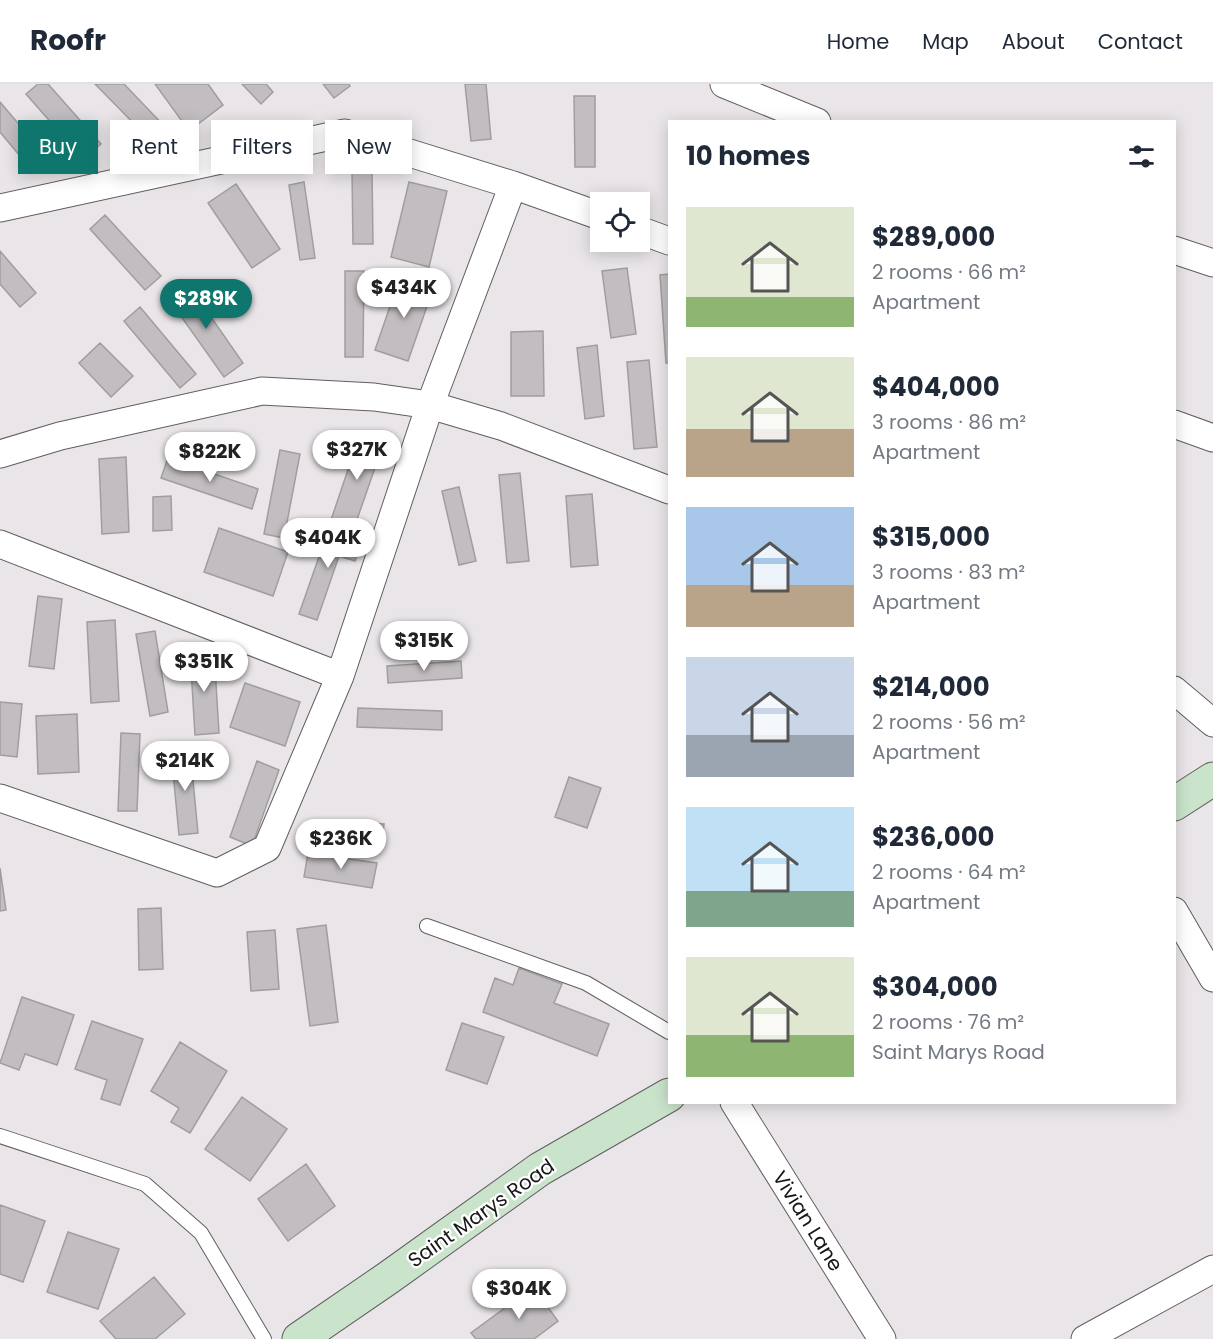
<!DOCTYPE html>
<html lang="en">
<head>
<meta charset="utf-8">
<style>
	body { margin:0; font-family:Poppins,sans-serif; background:#f6f6f7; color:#1f2937; height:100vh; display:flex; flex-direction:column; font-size:22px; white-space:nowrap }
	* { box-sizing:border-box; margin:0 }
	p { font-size:20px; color:#747a83 }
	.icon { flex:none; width:33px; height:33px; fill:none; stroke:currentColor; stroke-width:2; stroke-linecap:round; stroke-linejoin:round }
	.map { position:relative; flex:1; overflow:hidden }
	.panel { position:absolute; left:668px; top:36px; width:508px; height:984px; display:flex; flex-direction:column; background:#fff; border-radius:0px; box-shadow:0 3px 15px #0003 }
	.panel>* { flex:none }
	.guide { position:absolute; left:18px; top:36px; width:560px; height:54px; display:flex; gap:12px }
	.fabs { position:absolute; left:590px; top:108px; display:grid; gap:12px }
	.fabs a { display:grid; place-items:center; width:60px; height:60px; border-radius:0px; background:#fff; box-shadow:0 3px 15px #0003; font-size:30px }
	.price { position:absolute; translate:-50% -51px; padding:0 14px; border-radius:21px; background:#fff; color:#222; font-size:20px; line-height:39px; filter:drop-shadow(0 2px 3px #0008) }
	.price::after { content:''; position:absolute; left:50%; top:36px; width:18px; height:14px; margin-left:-9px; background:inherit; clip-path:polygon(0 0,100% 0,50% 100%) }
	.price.active { background:#0f766e; color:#fff }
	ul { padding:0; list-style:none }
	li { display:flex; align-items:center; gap:18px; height:150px; padding:0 18px }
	li span { display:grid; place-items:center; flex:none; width:168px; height:120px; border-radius:0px; color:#555 }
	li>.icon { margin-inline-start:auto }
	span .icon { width:72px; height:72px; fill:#fffc; stroke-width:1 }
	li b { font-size:26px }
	h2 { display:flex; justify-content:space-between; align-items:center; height:72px; padding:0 18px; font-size:26px }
	.chip { padding:0 21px; border-radius:0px; background:#fff; box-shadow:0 3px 15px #0003; font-size:21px; line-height:54px }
	.chip.active { background:#0f766e; color:#fff }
	header { display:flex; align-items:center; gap:36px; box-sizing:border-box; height:84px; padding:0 30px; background:#fff; border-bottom:2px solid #e0e1e3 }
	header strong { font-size:28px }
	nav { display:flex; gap:33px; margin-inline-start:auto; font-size:21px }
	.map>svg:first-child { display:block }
	.building { fill:#c2bdc0; stroke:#a19d9f; stroke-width:1.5 }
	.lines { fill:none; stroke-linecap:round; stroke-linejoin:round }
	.lane-casing { stroke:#615e60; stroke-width:16 }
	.street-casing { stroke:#615e60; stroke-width:29 }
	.secondary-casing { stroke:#615e60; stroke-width:35 }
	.lane { stroke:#fff; stroke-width:14 }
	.street { stroke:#fff; stroke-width:27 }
	.secondary { stroke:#cae4cc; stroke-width:33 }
	.labels { text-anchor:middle; stroke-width:4.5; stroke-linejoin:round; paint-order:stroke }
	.street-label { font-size:20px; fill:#181718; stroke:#fff }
</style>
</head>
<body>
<header>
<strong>Roofr</strong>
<nav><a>Home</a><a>Map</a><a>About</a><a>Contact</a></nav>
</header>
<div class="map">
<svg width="1213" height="1255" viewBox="0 0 1213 1255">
	<rect width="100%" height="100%" fill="#e9e5e8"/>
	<path class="building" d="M38,0H48L101,60L83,75L26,10Z
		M95,0H124L167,45L153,59Z
		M155,0H208L223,21L189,47Z
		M242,0H266L273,8L261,20Z
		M323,0H349L350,2L334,14Z
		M465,0H486L491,55L471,57Z
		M574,12H595V83H575Z
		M0,18L45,71L30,84L0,48Z
		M352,88H372L373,160H353Z
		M304,98L315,174L300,176L289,101Z
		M409,98L447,107L429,183L391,173Z
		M236,100L280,165L252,184L208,119Z
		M105,131L161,192L145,206L90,145Z
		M0,167L36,209L20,223L0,200Z
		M627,184L636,250L611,254L602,187Z
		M345,187H364L363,273H345Z
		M669,190V279H666L660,191Z
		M400,193L433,205L408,277L375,266Z
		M188,200L243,279L224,293L168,214Z
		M140,223L196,290L180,304L124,237Z
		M543,247L544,312H511V248Z
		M100,259L133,292L111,313L79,279Z
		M597,261L604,332L585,335L577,264Z
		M649,276L657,363L634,365L627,278Z
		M361,347L385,355L353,447L330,439Z
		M280,366L300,370L284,454L264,450Z
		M126,373L129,448L102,450L99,375Z
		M168,374L258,405L252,425L161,394Z
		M520,389L529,477L507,479L499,391Z
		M459,403L476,477L459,481L442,407Z
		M592,410L598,481L571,483L566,412Z
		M171,412L172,446L153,447V413Z
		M219,444L288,468L273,512L204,488Z
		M329,444L362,455L355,477L339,472L317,536L299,530Z
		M38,512L62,515L54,585L29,582Z
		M115,536L119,617L91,619L87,538Z
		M155,547L168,628L150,632L136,550Z
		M214,567L219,649L195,651L190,568Z
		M461,577L462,594L388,599L387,582Z
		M245,599L300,618L285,662L230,643Z
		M0,618L22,620L17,673L0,671Z
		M358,624L442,627V646L357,643Z
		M77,630L79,688L38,690L36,632Z
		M121,649L140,650L137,727H118Z
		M190,665L198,749L179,751L171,667Z
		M257,677L279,686L252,762L230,753Z
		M569,693L601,704L587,744L555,733Z
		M322,736L384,740L382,758L321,754Z
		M308,769L377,779L372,804L304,793Z
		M0,784L6,826L0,827Z
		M161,824L163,885L139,886L138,825Z
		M326,841L338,938L310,942L297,845Z
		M275,846L279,905L251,907L247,848Z
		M519,884L562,900L554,919L609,940L597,972L483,928L495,894L513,901Z
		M22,913L74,931L57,981L25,970L19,986L0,979Z
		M92,937L143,955L120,1021L101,1015L107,996L75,985Z
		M462,939L504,953L487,1000L446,986Z
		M180,958L227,987L190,1049L171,1038L179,1024L151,1007Z
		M242,1013L287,1045L250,1097L205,1065Z
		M306,1080L335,1122L288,1157L258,1115Z
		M0,1121L45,1137L23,1198L0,1190Z
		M68,1148L119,1165L98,1225L47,1208Z
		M154,1193L185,1230L155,1255H116L100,1237Z
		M533,1203L558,1237L534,1255H476L471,1249Z"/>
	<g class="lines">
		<defs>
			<path id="lane" d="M427,842L586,899L669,948
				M0,1052L145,1100L201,1149L264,1255"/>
			<path id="street" d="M724,0L817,38
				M0,124L345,49L513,101L600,132
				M639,146L669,157
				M1174,166L1213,179
				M1174,340L1213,354
				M0,370L60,352L262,307L374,313L430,321L501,342L669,406
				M0,460L340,592
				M1174,606L1213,639
				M0,714L217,789L267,764L340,592L430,321L513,101
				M1174,827L1213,894
				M734,1018L882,1255
				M1085,1255L1213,1185"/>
			<path id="secondary" d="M1174,720L1213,695
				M299,1255L388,1194L540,1085L669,1011"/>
		</defs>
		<use href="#lane" class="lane-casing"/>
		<use href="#street" class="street-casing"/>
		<use href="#secondary" class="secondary-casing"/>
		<use href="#lane" class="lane"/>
		<use href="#street" class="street"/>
		<use href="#secondary" class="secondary"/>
	</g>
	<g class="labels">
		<g class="street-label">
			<text transform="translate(481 1129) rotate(-35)" y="7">Saint Marys Road</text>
			<text transform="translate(808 1137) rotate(58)" y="7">Vivian Lane</text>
		</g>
	</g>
</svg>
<div class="fabs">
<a><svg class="icon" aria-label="locate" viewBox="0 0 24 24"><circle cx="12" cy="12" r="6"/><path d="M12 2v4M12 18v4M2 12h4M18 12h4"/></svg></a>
</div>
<b class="price" style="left:404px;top:235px">$434K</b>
<b class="price active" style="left:206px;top:246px">$289K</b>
<b class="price" style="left:357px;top:397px">$327K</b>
<b class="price" style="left:210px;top:399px">$822K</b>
<b class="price" style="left:328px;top:485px">$404K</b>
<b class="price" style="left:424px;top:588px">$315K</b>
<b class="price" style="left:204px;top:609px">$351K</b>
<b class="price" style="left:185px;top:708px">$214K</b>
<b class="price" style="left:341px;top:786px">$236K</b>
<b class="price" style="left:519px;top:1236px">$304K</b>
<div class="guide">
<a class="chip active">Buy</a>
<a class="chip">Rent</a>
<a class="chip">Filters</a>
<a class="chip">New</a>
</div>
<section class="panel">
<h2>10 homes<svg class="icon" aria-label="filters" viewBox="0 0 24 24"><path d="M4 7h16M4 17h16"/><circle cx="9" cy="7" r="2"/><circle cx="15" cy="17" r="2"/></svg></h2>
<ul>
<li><span style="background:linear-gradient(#dfe7d0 75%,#8fb573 0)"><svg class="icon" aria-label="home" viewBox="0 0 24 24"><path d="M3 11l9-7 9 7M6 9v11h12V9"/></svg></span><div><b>$289,000</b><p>2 rooms · 66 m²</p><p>Apartment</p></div></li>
<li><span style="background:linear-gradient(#dfe7d0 60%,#b9a48a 0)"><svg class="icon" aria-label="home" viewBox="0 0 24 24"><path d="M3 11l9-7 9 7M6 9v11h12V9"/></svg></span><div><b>$404,000</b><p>3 rooms · 86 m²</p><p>Apartment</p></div></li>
<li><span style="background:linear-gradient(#a9c7e8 65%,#b9a48a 0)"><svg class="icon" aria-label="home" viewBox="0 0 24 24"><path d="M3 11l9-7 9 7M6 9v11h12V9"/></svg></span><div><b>$315,000</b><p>3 rooms · 83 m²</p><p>Apartment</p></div></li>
<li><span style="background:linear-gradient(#c9d6e8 65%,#9aa5b1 0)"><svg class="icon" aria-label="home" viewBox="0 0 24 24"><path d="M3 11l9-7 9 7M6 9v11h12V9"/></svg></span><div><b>$214,000</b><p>2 rooms · 56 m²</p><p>Apartment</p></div></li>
<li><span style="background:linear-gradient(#bfe0f5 70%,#7fa58c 0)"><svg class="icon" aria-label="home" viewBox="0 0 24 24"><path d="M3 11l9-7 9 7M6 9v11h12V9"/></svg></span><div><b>$236,000</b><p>2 rooms · 64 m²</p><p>Apartment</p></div></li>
<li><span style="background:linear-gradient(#dfe7d0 65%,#8fb573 0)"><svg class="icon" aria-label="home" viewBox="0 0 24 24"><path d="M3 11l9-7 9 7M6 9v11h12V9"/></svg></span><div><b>$304,000</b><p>2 rooms · 76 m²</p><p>Saint Marys Road</p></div></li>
</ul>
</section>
</div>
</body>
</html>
